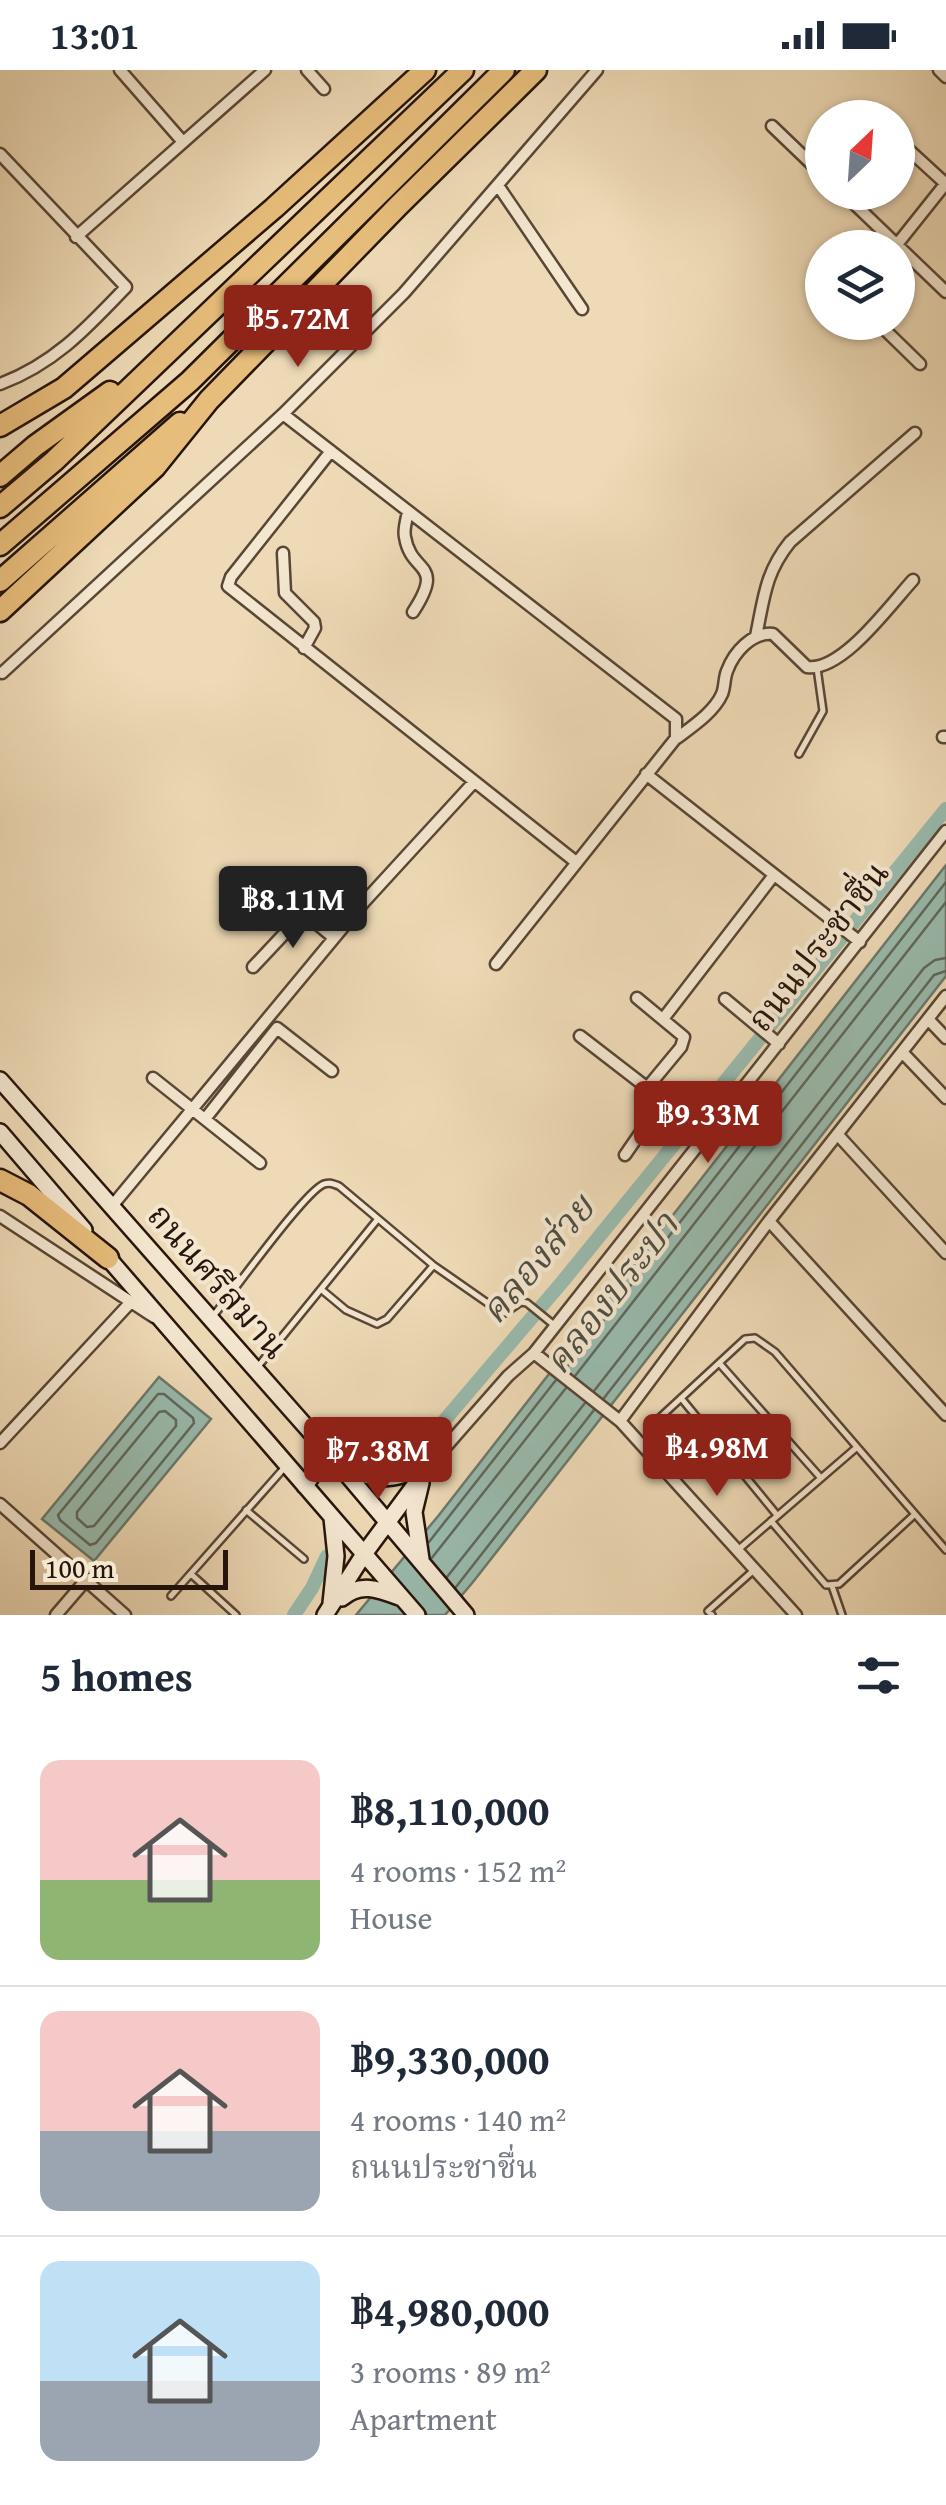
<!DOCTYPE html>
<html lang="en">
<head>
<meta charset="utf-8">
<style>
	body { margin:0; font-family:"Gentium Book Plus","Noto Serif Thai",serif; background:#f2f2f3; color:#1f2937; height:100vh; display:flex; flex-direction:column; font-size:38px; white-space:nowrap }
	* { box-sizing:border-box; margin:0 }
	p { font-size:32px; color:#747a83 }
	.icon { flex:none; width:55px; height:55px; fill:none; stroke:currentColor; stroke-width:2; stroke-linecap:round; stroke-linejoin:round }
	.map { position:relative; height:1545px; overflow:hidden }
	.drawer { display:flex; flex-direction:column; background:#fff; flex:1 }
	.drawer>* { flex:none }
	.needle { width:65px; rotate:25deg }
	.fabs { position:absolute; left:805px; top:30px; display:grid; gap:20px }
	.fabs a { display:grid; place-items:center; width:110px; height:110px; border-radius:50%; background:#fff; box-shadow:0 2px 8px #0004; font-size:50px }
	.scale { position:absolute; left:30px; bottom:25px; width:198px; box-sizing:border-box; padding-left:10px; border:5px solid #27150b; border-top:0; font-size:28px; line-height:35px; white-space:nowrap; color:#27150b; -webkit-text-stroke:8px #f4e7d0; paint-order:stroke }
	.price { position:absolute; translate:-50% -85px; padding:0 22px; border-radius:10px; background:#8f2418; color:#fff; font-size:32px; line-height:65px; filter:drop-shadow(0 2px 5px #0008) }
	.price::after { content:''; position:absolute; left:50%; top:60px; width:30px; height:22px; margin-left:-15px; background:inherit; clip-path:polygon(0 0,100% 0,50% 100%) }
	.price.selected { background:#222; color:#fff }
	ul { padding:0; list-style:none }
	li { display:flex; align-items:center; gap:30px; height:250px; padding:0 40px }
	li+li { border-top:2px solid #e0e1e3 }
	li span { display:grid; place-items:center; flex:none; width:280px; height:200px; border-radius:20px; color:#555 }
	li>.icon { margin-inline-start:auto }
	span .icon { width:120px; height:120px; fill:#fffc; stroke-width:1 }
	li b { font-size:42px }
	h2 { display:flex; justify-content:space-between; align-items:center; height:120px; padding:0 40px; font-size:42px }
	.status { display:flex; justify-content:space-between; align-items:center; height:70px; padding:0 50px; background:#fff; direction:ltr }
	.status svg { height:28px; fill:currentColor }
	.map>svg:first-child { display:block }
	.water { fill:#99bbae; stroke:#6b796d; stroke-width:2.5 }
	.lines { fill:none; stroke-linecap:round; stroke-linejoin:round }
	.shore { stroke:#60685c; stroke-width:2.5 }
	.canal { stroke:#99bbae; stroke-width:14 }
	.lane-casing { stroke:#594636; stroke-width:10 }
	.street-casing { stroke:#594636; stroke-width:15 }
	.secondary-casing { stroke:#27150b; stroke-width:20 }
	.highway-casing { stroke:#27150b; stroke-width:25 }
	.lane { stroke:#f4e7d0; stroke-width:5 }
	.street { stroke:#f4e7d0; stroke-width:10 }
	.secondary { stroke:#f4e7d0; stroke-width:15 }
	.highway { stroke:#e7bd7b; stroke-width:20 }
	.labels { text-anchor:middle; stroke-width:8; stroke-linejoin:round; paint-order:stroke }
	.street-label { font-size:35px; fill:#27150b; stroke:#f4e7d0 }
	.water-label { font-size:38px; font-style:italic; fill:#4f4f44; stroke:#f4e7d0 }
</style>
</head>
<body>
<div class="status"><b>13:01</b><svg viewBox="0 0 49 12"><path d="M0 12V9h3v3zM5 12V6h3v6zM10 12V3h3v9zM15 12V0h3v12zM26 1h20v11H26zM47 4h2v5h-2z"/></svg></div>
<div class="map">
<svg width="946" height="1545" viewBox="0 0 946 1545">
	<rect width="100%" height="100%" fill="#eedab6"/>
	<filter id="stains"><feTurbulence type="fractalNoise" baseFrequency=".002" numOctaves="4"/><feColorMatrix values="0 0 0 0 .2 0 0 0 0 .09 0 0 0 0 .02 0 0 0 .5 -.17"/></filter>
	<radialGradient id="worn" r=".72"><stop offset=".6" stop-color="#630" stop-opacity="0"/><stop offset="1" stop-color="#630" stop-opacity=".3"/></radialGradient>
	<path class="water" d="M946,795V906L473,1512L445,1545H356L439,1445Z
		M159,1307L211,1349L94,1491L42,1449Z"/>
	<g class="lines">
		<path class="shore" d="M566,1298L946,812
			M575,1306L946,832
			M594,1321L924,898L935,890L946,888
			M158,1324H164L193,1348L194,1353L96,1473L90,1475L60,1450L58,1445Z
			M604,1328L934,905L946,901
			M165,1341L176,1350V1356L94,1456L87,1457L77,1448V1442L159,1342Z
			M429,1472L556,1310
			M431,1489L566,1318
			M447,1507L585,1333
			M456,1517L594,1340"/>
		<path class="canal" d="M399,1397L415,1385L563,1211L946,739
			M294,1545L312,1518L327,1486"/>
		<defs>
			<path id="lane" d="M799,684L823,641L817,598
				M322,1220L346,1240L377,1254L387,1249L433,1196
				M213,1246C232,1224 305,1121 324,1114C330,1112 333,1114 339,1116L433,1195L499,1241L505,1243L521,1232L527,1233L554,1255
				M720,1294L820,1407
				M256,1299L377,1150
				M681,1328L777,1445
				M653,1354L745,1269L755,1268L775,1282L946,1480
				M246,1440L304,1489
				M771,1451L826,1515L839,1514L914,1445
				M739,1479L856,1378
				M191,1504L236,1545
				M832,1516L842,1545
				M171,1526L285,1397
				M712,1545L708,1541L754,1500"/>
			<path id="street" d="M120,0L183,72
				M307,0L324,19
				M939,0L946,7
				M868,43L873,48
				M772,56L822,104
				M898,70L946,114
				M0,84L126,217C87,258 54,294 0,314
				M499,117L582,239
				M842,122L946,222
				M76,167L265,0
				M895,177L946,113
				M877,252L920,294
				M283,344L676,649V668L496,894
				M331,381L231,507L228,516L576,792
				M408,441C407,449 403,459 405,467C411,505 446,491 413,542
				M283,483L285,523L314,552L315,558L304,578
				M756,566C764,528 765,503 790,472L915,363
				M2,603L283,344L404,223L597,0
				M943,667H946
				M677,668C693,656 714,642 722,624C725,617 724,608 727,601C734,582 752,562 773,564L807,597C842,602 890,535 913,510
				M646,704L860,872
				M253,897L299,848L311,849L334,868
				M637,928L684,967L681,977L647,1018
				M725,929L779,974
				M663,949L774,805
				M928,949L946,968
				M580,966L707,1064
				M902,982L946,1028
				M153,1008L260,1093
				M205,1049L277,958L332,1001
				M838,1065L946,1183
				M625,1085L663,1030
				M112,1136L364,832L474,712
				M0,1146L154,1247
				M769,1151L946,1345
				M534,1283L620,1351L796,1545
				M620,1351L769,1151L946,926
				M0,1373L130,1233
				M429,1396L508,1306L534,1283L946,761
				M0,1434L125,1545
				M56,1545L86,1510"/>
			<path id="secondary" d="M0,1010L323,1376L466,1545
				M0,1062L84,1160
				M102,1181L417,1545
				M344,1395C379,1415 392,1409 429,1396
				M305,1416L319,1395L334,1389
				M421,1489L414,1442L421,1413
				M342,1528C360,1512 378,1519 399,1527
				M331,1533L336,1486L332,1448
				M325,1545L364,1484L429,1396"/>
			<path id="highway" d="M0,356L64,318L274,138L425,0
				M0,406L35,376L110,322
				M0,437L54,391L463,0
				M0,475L190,311L504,0
				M0,511L180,353
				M0,541L155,397L209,330L398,136L536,0
				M0,1110L29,1125L108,1188"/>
		</defs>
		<use href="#lane" class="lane-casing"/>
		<use href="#street" class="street-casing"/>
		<use href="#secondary" class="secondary-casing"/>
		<use href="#highway" class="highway-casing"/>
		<use href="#lane" class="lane"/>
		<use href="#street" class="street"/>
		<use href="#secondary" class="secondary"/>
		<use href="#highway" class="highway"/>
	</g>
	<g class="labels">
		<g class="street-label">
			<text transform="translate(818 876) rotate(-52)" y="12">ถนนประชาชื่น</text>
			<text transform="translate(218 1211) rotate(49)" y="12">ถนนศรีสมาน</text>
		</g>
		<g class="water-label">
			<text transform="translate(537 1189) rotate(-50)" y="13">คลองส่วย</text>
			<text transform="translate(611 1223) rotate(-52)" y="13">คลองประปา</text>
		</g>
	</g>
	<rect width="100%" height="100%" filter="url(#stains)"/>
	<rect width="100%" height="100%" fill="url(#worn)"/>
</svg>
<div class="fabs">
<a><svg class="needle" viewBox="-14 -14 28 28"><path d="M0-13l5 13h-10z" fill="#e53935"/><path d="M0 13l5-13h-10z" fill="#747a83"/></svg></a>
<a><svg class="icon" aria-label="layers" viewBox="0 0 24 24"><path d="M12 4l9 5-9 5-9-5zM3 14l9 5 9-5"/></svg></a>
</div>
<div class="scale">100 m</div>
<b class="price" style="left:298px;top:300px">฿5.72M</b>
<b class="price selected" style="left:293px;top:881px">฿8.11M</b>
<b class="price" style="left:708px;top:1096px">฿9.33M</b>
<b class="price" style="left:717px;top:1429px">฿4.98M</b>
<b class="price" style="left:378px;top:1432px">฿7.38M</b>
</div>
<section class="drawer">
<h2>5 homes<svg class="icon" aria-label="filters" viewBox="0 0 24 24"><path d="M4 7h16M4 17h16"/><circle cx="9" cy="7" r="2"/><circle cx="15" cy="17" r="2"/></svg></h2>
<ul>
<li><span style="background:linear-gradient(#f6c9c9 60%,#8fb573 0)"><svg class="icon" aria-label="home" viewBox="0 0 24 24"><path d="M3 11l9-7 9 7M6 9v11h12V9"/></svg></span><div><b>฿8,110,000</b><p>4 rooms · 152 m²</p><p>House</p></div></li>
<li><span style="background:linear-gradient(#f6c9c9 60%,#9aa5b1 0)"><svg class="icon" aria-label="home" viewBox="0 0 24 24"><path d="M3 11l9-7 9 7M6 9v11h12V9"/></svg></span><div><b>฿9,330,000</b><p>4 rooms · 140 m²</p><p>ถนนประชาชื่น</p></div></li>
<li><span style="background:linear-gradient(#bfe0f5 60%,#9aa5b1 0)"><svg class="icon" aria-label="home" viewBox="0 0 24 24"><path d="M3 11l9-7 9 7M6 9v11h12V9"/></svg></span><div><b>฿4,980,000</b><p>3 rooms · 89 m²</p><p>Apartment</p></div></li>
</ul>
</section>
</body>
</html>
